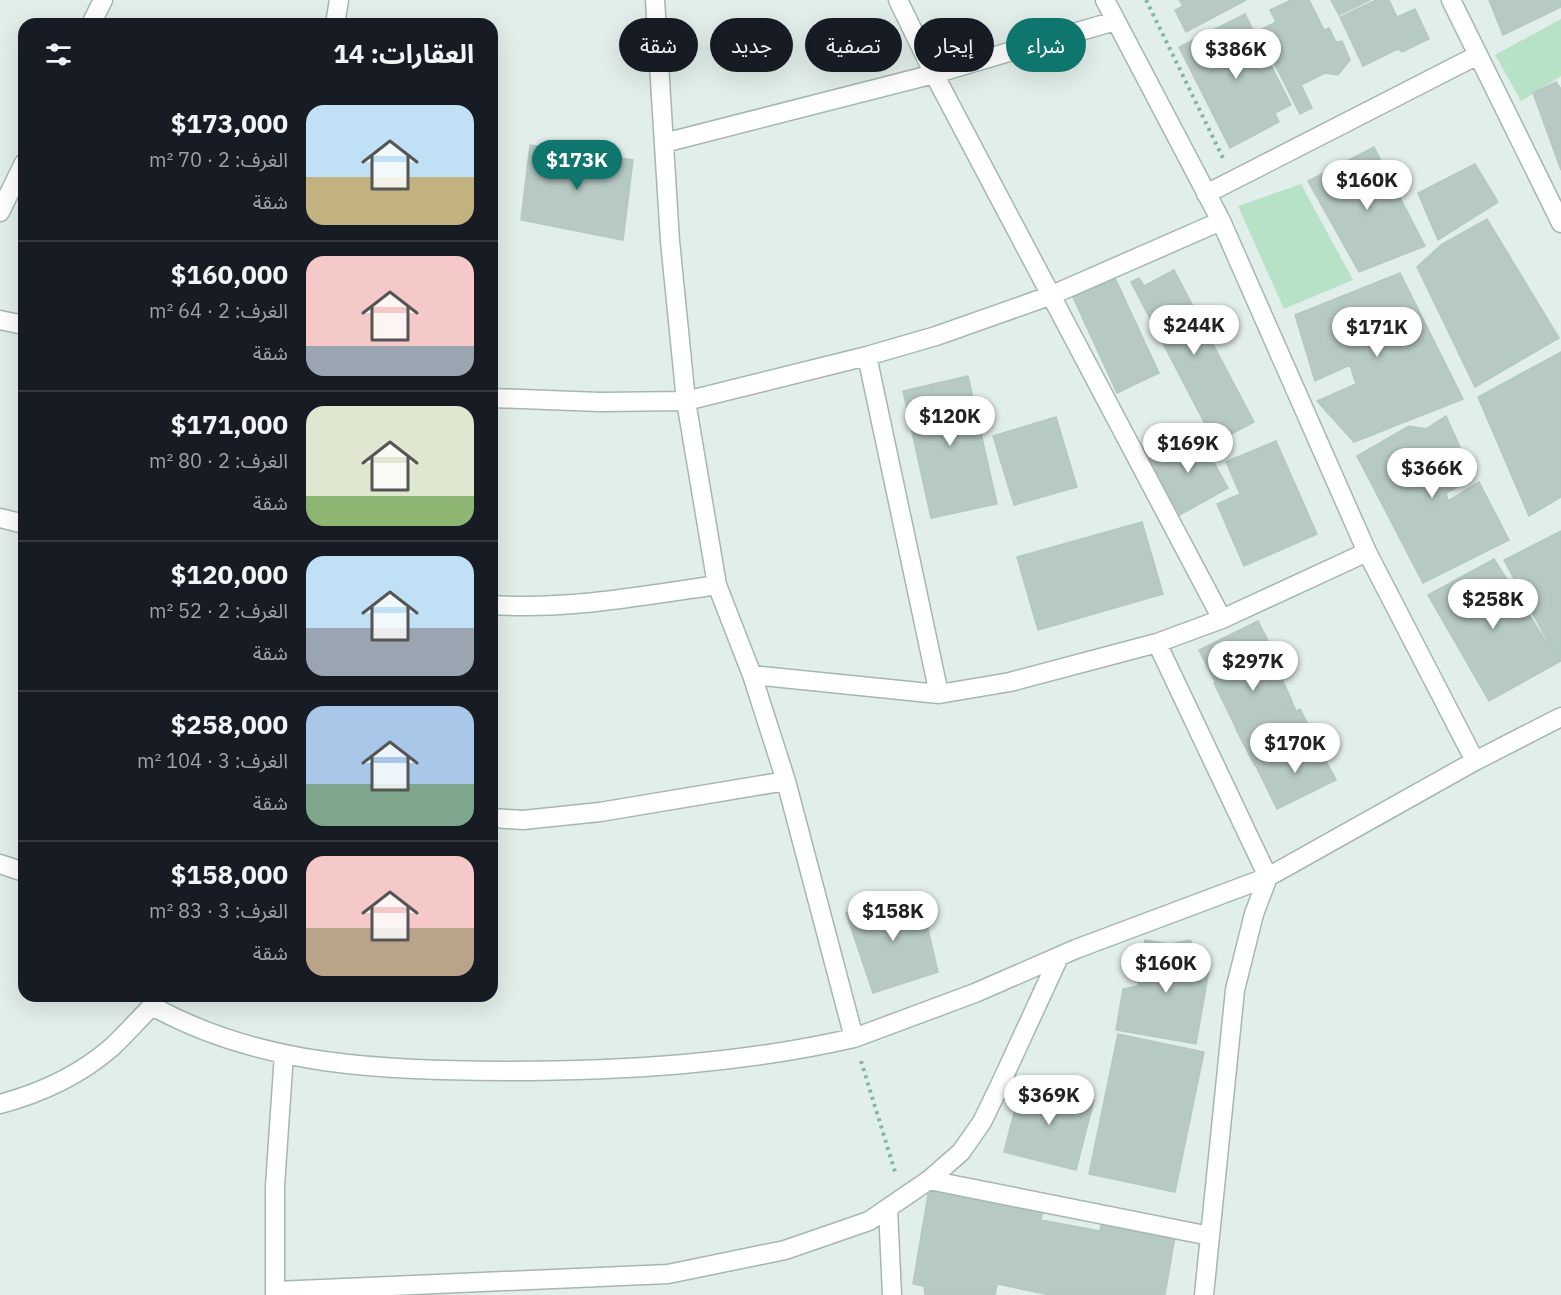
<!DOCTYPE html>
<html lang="ar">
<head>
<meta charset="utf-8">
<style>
	body { margin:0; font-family:"IBM Plex Sans","Noto Sans Arabic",sans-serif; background:#242831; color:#f1f3f6; direction:rtl; height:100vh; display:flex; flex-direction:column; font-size:22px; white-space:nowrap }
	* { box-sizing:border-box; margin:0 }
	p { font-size:20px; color:#9ea1a6 }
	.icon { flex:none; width:33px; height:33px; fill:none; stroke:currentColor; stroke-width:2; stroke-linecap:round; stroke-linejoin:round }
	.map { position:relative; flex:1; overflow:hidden; direction:ltr }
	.details { position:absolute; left:18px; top:18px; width:480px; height:984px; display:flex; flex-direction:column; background:#171b24; border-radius:18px; box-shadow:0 6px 24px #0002; direction:rtl }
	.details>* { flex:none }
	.banner { position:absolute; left:516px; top:18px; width:570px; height:54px; direction:rtl; display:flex; gap:12px }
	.price { position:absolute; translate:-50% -51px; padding:0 14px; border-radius:21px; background:#fff; color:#222; font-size:20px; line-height:39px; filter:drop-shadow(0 2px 3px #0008) }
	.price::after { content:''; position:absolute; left:50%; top:36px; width:18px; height:14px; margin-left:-9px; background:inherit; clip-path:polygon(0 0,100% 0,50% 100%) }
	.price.current { background:#0f766e; color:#fff }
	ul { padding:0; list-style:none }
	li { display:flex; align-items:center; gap:18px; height:150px; padding:0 24px }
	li+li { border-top:2px solid #363941 }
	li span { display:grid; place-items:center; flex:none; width:168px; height:120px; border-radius:18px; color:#555 }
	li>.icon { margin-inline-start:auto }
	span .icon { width:72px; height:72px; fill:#fffc; stroke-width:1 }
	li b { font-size:26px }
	h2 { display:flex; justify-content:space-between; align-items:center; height:72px; padding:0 24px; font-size:26px }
	.chip { padding:0 21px; border-radius:27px; background:#171b24; box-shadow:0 6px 24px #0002; font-size:21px; line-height:54px }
	.chip.current { background:#0f766e; color:#fff }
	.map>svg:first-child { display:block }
	.green { fill:#b8e2c8 }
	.building { fill:#b7c9c3; stroke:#b3c9c2; stroke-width:1.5 }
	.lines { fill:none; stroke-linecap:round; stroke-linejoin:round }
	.minor-casing { stroke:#a4b7b2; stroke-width:21 }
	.path { stroke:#7eb6aa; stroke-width:4; stroke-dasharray:3 4.5; stroke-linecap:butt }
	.minor { stroke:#fff; stroke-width:18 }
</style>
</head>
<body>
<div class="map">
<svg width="1561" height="1295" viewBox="0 0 1561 1295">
	<rect width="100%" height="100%" fill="#e2eeea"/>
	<path class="green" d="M1561,19V76L1521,101L1495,55Z
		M1301,184L1353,280L1284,309L1238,206Z"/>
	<path class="building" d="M1179,0H1246L1186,32L1175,10L1183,6Z
		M1291,0H1309L1324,30L1329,28L1336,42L1342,41L1350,60L1338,75L1325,73L1301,85L1312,108L1300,114L1258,31L1276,22L1270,10Z
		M1331,0H1370L1339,15Z
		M1376,0H1389L1397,17L1415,9L1429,39L1402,52L1398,49L1363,66L1340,17Z
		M1489,0H1561V7L1503,35Z
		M1245,14L1291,105L1275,113L1279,122L1230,148L1179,47Z
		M1556,82L1561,89V170L1533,93Z
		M530,145L633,160L623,240L521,220Z
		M1374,147L1425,246L1359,272L1308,181Z
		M1475,164L1498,202L1438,240L1418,193Z
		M1487,219L1559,338L1475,387L1417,267L1442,244Z
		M1174,270L1254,422L1215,443L1131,282L1139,278L1144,286Z
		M1400,273L1463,399L1354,442L1317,401L1356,384L1350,365L1315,381L1295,315Z
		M1115,278L1159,373L1117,393L1073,297Z
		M1561,352V497L1529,516L1478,397Z
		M968,376L997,504L931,518L903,391Z
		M1446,416L1474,478L1446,493L1448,501L1479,482L1509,540L1423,583L1357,456L1409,426L1426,429Z
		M1056,417L1077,487L1014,505L993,436Z
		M1197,432L1228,488L1178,516L1147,460Z
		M1276,441L1317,534L1244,566L1217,504L1240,494L1226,462Z
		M1142,522L1163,594L1038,630L1017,557Z
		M1561,531V661L1559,662L1504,560Z
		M1494,559L1559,662L1489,701L1428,595Z
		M1258,621L1274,652L1215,682L1199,650Z
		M1273,660L1292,701L1236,728L1214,683L1260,661L1263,665Z
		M1292,702L1296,711L1300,709L1313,734L1301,740L1302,743L1255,766L1236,729Z
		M1316,742L1336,780L1277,809L1256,766L1303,743L1305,747Z
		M906,893L923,908L938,972L873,993L846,913Z
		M1145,940L1170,944L1190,940L1209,970L1196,1044L1116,1030L1123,989L1138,986Z
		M1118,1034L1204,1052L1175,1192L1089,1174Z
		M1022,1082L1094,1100L1076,1170L1004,1152Z
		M929,1189L1043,1210L1041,1220L1100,1231L1101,1223L1175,1236L1165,1295H1050L997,1284L995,1295H925L924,1286L913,1284Z"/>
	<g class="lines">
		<defs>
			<path id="minor" d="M898,0L934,74L1222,619
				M1105,0L1221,221L1367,552L1475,761L1268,877L1254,914L1235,990L1204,1295
				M1451,0L1561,223
				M91,24L103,0
				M335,24L339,0
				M664,143L934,74L1115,21
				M1206,194L1478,55
				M0,212L24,163
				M0,320L24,325
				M867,356L939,694
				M492,398L600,402L686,401L867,356L936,336L1052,295L1221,221
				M0,518L24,524
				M492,605C567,610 643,596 717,585
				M752,675L939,694L1010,682L1157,643L1222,619L1367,552
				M1475,761L1561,717
				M492,818L523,820L600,812L786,781
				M0,864L24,872
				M154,996L152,1006C262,1067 383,1070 506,1071C623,1071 740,1064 854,1038L786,781L752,675L717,585L686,401L670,241L655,0
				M854,1038L975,993L1076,949L1268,877L1157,643
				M0,1104C41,1093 80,1075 112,1047C126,1034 139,1019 152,1006
				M929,1180L1210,1236
				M888,1208L892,1295
				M276,1291L668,1274L785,1250L869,1221L929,1180L961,1152L982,1122L999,1087L1059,957
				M275,1295V1186L284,1054"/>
		</defs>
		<use href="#minor" class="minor-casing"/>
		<path class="path" d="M1146,0L1223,158
			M861,1061L896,1175"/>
		<use href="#minor" class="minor"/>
	</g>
</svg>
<b class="price" style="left:1236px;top:80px">$386K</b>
<b class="price current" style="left:577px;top:191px">$173K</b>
<b class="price" style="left:1367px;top:211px">$160K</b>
<b class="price" style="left:1194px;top:356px">$244K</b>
<b class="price" style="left:1377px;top:358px">$171K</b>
<b class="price" style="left:950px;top:447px">$120K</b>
<b class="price" style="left:1188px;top:474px">$169K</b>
<b class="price" style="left:1432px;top:499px">$366K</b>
<b class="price" style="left:1493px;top:630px">$258K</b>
<b class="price" style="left:1253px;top:692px">$297K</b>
<b class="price" style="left:1295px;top:774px">$170K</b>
<b class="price" style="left:893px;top:942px">$158K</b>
<b class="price" style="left:1166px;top:994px">$160K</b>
<b class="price" style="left:1049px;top:1126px">$369K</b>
<div class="banner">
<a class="chip current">شراء</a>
<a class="chip">إيجار</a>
<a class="chip">تصفية</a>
<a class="chip">جديد</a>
<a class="chip">شقة</a>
</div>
<section class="details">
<h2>العقارات: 14<svg class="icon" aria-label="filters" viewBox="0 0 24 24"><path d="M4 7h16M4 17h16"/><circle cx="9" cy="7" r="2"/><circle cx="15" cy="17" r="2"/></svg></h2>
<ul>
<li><span style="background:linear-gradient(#bfe0f5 60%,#c2b280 0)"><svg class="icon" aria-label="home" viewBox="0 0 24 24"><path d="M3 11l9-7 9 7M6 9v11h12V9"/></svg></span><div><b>$173,000</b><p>الغرف: 2 · 70 m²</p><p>شقة</p></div></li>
<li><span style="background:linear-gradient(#f6c9c9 75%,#9aa5b1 0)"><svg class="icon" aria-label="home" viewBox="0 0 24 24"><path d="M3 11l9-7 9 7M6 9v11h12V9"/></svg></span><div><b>$160,000</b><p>الغرف: 2 · 64 m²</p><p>شقة</p></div></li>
<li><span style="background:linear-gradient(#dfe7d0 75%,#8fb573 0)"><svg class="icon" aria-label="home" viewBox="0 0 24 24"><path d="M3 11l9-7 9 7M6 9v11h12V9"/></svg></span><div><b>$171,000</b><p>الغرف: 2 · 80 m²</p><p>شقة</p></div></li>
<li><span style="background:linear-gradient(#bfe0f5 60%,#9aa5b1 0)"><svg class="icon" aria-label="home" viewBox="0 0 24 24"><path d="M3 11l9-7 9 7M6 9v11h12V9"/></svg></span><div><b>$120,000</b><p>الغرف: 2 · 52 m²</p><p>شقة</p></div></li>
<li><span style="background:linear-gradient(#a9c7e8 65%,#7fa58c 0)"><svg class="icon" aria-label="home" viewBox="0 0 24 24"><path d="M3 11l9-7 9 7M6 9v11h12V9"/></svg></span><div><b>$258,000</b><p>الغرف: 3 · 104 m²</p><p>شقة</p></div></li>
<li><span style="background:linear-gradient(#f6c9c9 60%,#b9a48a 0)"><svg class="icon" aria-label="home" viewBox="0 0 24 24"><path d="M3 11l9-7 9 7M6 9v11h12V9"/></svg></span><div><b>$158,000</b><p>الغرف: 3 · 83 m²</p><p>شقة</p></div></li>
</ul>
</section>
</div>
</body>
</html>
